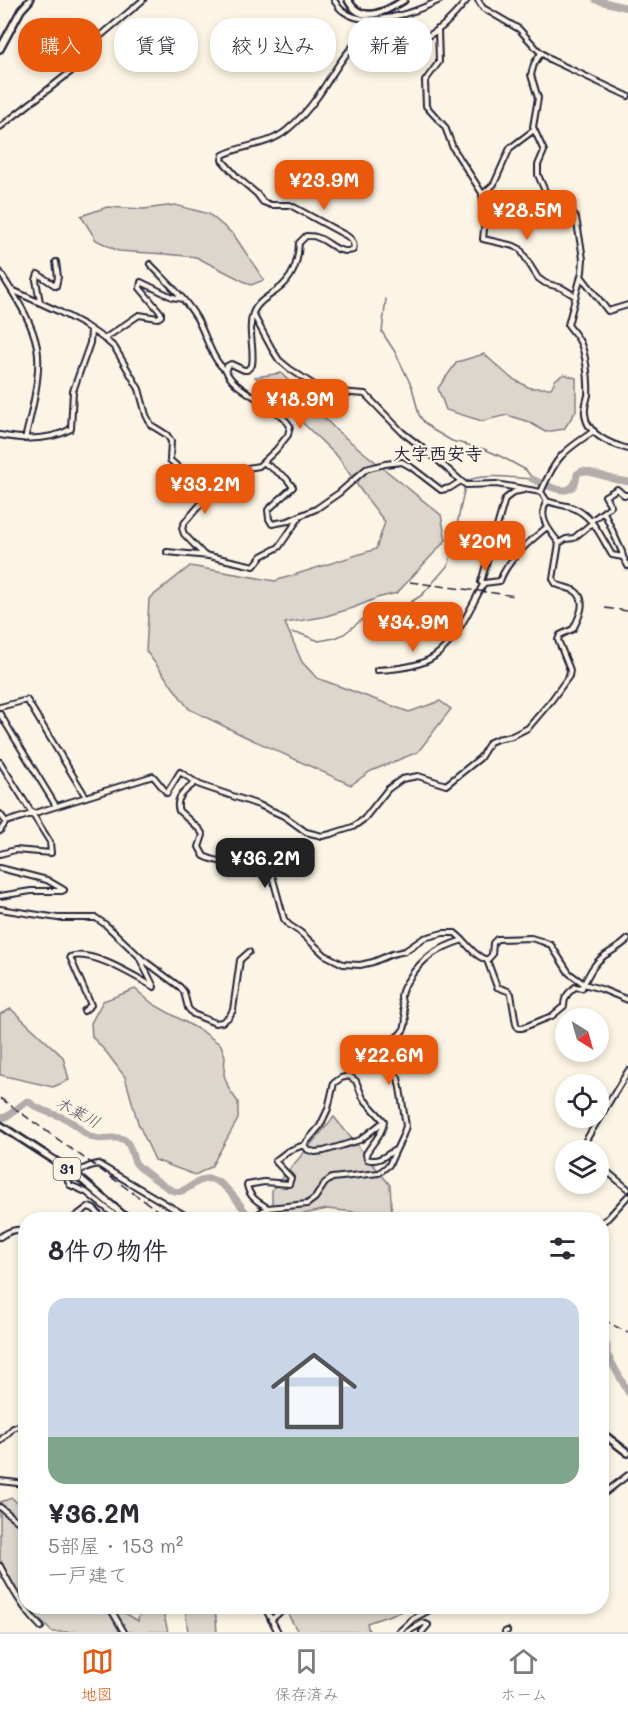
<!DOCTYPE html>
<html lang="ja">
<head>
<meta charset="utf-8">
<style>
	body { margin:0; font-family:Mali,"Klee One",sans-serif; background:#f2f2f3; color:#2b2b33; height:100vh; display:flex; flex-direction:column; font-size:22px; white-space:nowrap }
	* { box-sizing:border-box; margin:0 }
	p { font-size:20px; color:#7c7c81 }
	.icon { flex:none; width:33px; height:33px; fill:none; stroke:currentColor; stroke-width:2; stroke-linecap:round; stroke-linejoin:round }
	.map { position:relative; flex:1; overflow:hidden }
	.details { position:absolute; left:18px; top:1212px; width:591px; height:402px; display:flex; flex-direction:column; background:#fff; border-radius:24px; box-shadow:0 3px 9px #0003 }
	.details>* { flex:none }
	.banner { position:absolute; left:18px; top:18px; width:592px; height:54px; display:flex; gap:12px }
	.needle { width:39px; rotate:143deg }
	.tools { position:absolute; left:555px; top:1008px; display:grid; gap:12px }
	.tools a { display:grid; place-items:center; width:54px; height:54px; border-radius:50%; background:#fff; box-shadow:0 3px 9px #0003; font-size:30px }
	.price { position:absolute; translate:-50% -51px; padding:0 14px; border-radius:12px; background:#ea580c; color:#fff; font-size:20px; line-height:39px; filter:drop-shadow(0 2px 3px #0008) }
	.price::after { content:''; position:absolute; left:50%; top:36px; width:18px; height:14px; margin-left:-9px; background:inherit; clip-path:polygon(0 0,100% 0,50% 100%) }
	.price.active { background:#222; color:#fff }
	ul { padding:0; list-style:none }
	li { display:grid; align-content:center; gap:12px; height:318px; padding:0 30px }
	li+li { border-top:2px solid #e1e1e2 }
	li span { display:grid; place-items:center; height:186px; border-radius:18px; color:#555 }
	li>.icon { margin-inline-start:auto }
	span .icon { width:108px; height:108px; fill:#fffc; stroke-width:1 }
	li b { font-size:26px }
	h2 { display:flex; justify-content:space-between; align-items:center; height:72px; padding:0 30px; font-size:26px }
	.tag { padding:0 21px; border-radius:24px; background:#fff; box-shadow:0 3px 9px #0003; font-size:21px; line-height:54px }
	.tag.active { background:#ea580c; color:#fff }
	.dock { display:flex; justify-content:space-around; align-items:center; height:84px; border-top:2px solid #e1e1e2; background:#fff; font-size:16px; color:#7c7c81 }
	.dock a { display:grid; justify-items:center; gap:3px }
	.dock .active { color:#ea580c }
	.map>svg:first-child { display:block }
	.green { fill:#dcd6cc; stroke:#7f7c84; stroke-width:1.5 }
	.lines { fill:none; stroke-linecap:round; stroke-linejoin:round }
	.stream { stroke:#78757e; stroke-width:1.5 }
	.river { stroke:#b2adab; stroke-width:7 }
	.minor-casing { stroke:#22223b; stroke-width:8 }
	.major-casing { stroke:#22223b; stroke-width:10 }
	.minor { stroke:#fcf5e5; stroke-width:4 }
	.major { stroke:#fcf5e5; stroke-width:5 }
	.rail { stroke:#22223b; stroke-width:1.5; stroke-dasharray:9 4.5; stroke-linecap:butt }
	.labels { text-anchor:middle; stroke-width:4.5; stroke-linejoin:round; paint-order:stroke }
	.shield { fill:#fcf5e5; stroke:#63616e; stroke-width:1.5 }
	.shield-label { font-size:14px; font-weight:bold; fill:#22223b }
	.water-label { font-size:16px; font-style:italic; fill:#545362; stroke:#fcf5e5 }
	.quarter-label { font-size:18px; font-weight:bold; fill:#22223b; stroke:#fcf5e5 }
</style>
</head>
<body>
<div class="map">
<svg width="628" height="1632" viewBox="0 0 628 1632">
	<rect width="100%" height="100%" fill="#fcf5e5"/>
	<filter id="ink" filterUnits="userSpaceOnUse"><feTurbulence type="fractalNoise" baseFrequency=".0167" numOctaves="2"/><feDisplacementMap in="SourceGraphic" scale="12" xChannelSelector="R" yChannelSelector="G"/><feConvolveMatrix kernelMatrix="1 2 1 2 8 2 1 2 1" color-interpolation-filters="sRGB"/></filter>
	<g filter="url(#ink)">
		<path class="green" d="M175,205L209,214L234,235L264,280L251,285L196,257L165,254L118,251L96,240L81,216L107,207L144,209Z
			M484,354L511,378L530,388H551L556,379L564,374L576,378V411L564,429L545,432L529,422L507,415L482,421L446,410L438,388L457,362Z
			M281,373L336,430L441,515L446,540L397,593L377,598L353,608L323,617L285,623L302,662L317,678L409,712L440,701L451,709L418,752L371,771L351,785L242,735L189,709L146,651L149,599L190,566L275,581L376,549L385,522L362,492L338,457L255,377Z
			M135,989L153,1004L203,1032L221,1045L225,1056L224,1075L229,1089L238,1102V1119L211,1167L195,1175L155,1160L138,1123L125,1077L107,1053L92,1037L91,1023L103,1001Z
			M11,1009L63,1057L69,1080L53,1087L0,1075V1014Z
			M334,1117L390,1185L392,1216L327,1209L281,1219H272V1190Z
			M12,1498L25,1510V1605L0,1559V1502Z
			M27,1607H121L125,1613L138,1621L140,1607H162L168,1632H52Z
			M185,1607H215L217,1632H188Z
			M295,1607V1606L410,1607L408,1609L367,1623L369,1632H298L289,1616Z"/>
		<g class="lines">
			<path class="stream" d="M386,299L382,332L395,352L412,387L419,415L424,422L433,430L452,441L484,449L502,457L526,470L532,478
				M292,633L301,634L319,641L335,638L344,634L374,610H390L403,607L422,595L449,564L466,481C487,473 510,478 532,479"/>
			<path class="river" d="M596,0L628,8
				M532,479C547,485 575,503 577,474L582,471C593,472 602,476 613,479C618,481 623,480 628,482
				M0,1118L6,1117L27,1101C31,1103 34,1106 38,1108C48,1113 59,1115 68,1120C78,1125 84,1136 95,1138C104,1141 118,1134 126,1141C131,1146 132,1156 135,1162C139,1169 163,1185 171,1190C186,1198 198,1173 214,1180C230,1187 241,1207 252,1220
				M602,1338L607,1346V1354L628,1392"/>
			<defs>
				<path id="minor" d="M334,0C337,4 339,9 343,11C367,30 416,12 440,0
					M478,0L483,8L519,29L538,50L551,60L628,96
					M438,29L439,62L425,81L426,106L445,127L453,148L482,193L485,220L483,239L514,246L520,249L538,278L545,283L562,288L575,296
					M541,53L534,64L531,75L538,98L533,127L544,151L538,165V175L545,191L551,199L570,209L576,218L581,246L583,259L582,272L568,325C572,330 576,335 579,340C586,352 589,381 588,395C587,401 584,407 585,413C586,435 611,444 628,449
					M0,127L73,70L98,38L143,0
					M482,195L494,184L510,148L534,130
					M0,272C14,295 32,320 37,347C42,372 31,415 25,439
					M581,276L608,311L628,305
					M12,290L58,311L84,325L106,340L115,348L139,389L146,415L151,425L167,435L171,441L170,460L179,468L181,478L203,474H227L242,469L259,466L276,450L288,435L290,426C276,404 231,390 226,370C212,362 205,331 196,317C184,297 166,281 150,264
					M40,302L36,280L38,274L56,286L58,277L56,262
					M253,314L272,349L279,360L290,369L320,389L339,392L365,394L402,432L434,457L461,481L466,485L496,484L541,492L547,501C555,504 563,505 571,507C593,515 601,537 612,555L623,557
					M104,339L139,315L158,318L161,316V313L140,288L141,282L172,297L183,299
					M226,370L227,366L231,364L244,370H247L252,365C255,348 247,330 253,313C257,303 267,297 276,291C293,279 298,263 299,243L306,236C308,236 315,236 316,237C330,241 337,255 353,250C355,244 353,240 347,236L290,205H271L263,202L257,194L237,177L222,160L223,155C244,144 268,146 287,130C299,120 309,109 318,96C329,81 347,46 363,39C373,34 387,32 399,32C406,33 414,36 421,37C437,37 458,11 467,0
					M0,435C24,440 49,441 71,429L73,391L90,343L91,331
					M263,462L286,478L293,487L268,510L269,519L272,524L288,521L316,509L339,493L366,469L385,464L402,462L411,467L441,490L450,488L461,481
					M541,492C556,457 562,452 594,431
					M604,512L622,552L623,557L628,566
					M591,521L611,506L605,496L617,489L624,495H628
					M559,543L566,539L574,538L592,523
					M167,552L209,556L254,566L262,556L279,547L301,515
					M204,555L184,534L182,528L185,522L227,474
					M481,582L505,499L514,492L524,490
					M377,670C395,669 420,667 435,656C458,639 470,608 484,583L500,581C507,560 530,541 547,527
					M0,707L27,700L86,797
					M0,714L56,806
					M0,762L50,842L51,853L15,850L0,854
					M195,783C186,790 174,798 179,811L200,830L203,835L199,847L204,856C221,865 248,863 268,869L273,879L284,919L289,925L300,932L325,955L343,964L360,965L373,962L392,954L405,951L424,938L443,933H455C466,941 473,956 487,960
					M0,814L6,822
					M0,831L6,822L153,776L167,793L180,772L200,785L259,805L284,816L306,832L322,836L331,834L353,827L364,819L388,789L402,779L418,776L446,785L480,758L490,742L497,739L512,736L528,728L551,701L569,676L570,670L558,640L560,635L573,629C579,618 588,600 575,591C570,588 562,587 556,584L553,579L559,543C549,530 537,517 547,501
					M0,868L47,880L64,890L62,891H31L0,896
					M0,909L58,918H96L106,925L142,959L180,987L184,992L188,1008L193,1014L215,1023L222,1022L229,1017L233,1010L240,960L249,952
					M487,960L497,987L508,991L511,994L516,1024L518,1028H522L552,1016L564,1006C564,997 568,993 575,987L582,988C588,976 593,964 604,956C612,950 621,947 628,939
					M487,960L492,955L493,943L497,939L531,938L541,941L551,945L569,973L584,984L601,989L628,1000
					M84,1011L91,1005L70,957C92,949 134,976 154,987L139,957
					M304,1145L308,1150L315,1152L324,1151L360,1140L383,1122
					M580,1150L628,1071
					M598,1164L628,1189
					M66,1168L68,1181L70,1185L86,1192L121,1220
					M74,1173L90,1166L98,1164L193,1220
					M268,1208C258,1202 249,1197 247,1185L264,1182L289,1184L291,1178L275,1161L288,1151L304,1145L320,1126L328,1109L334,1083L341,1078L349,1076L356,1081L363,1098L384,1121C383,1134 372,1143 366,1154L367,1159C378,1163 386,1155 395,1150
					M71,1220L88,1207C95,1208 99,1213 101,1220
					M248,1220L268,1208L307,1204L315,1198L325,1183L332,1178L379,1173L389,1165L403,1135L406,1126L400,1088L398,1078L393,1071L368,1061L366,1056C378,1046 396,1042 404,1029C409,1018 402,1008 401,997C401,990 405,985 408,980C423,957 438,948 463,940
					M602,1222L608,1218L628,1196
					M0,1237C9,1231 14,1229 26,1230
					M0,1441L13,1428L26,1423
					M0,1481L26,1484
					M602,1495L628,1475
					M0,1507L26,1528
					M0,1566C12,1589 23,1609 41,1627
					M109,1606L124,1632
					M264,1606L278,1632
					M271,1620L287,1606
					M399,1632L413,1619L437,1606
					M407,1632L423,1623L428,1625L422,1632
					M505,1632L507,1631"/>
				<path id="major" d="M348,0C361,25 386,12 404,0
					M0,49L21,10L30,0
					M0,1125L74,1173L129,1220
					M602,1433L628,1453"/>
			</defs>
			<use href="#minor" class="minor-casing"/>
			<use href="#major" class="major-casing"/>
			<use href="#minor" class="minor"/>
			<use href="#major" class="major"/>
			<path class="rail" d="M410,582L516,596
				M605,608L628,611
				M0,1098L171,1220
				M602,1319L628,1333"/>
		</g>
	</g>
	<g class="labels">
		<rect class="shield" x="53.5" y="1158" width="27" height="22" rx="4.5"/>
		<g class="shield-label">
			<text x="67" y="1174">31</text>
		</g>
		<g class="water-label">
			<text transform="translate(78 1112) rotate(28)" y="6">木葉川</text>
		</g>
		<g class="quarter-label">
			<text x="438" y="460">大字西安寺</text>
		</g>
	</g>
</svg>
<div class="tools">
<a><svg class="needle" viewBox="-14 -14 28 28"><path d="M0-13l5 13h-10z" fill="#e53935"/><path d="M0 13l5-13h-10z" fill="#7c7c81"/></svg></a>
<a><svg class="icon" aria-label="locate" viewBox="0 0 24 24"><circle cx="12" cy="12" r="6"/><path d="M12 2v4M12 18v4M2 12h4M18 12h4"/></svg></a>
<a><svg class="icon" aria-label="layers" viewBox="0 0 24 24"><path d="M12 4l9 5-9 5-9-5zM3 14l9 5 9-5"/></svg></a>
</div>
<b class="price" style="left:324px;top:211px">¥23.9M</b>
<b class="price" style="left:527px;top:241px">¥28.5M</b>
<b class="price" style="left:300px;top:430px">¥18.9M</b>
<b class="price" style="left:205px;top:515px">¥33.2M</b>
<b class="price" style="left:485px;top:572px">¥20M</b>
<b class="price" style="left:413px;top:653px">¥34.9M</b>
<b class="price active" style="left:265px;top:889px">¥36.2M</b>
<b class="price" style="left:389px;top:1086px">¥22.6M</b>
<div class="banner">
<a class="tag active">購入</a>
<a class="tag">賃貸</a>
<a class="tag">絞り込み</a>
<a class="tag">新着</a>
</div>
<section class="details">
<h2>8件の物件<svg class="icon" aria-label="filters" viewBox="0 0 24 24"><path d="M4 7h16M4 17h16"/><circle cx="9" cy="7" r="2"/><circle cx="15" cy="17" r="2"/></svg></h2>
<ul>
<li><span style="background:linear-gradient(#c9d6e8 75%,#7fa58c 0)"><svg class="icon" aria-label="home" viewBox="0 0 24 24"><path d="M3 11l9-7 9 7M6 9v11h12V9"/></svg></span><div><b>¥36.2M</b><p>5部屋 · 153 m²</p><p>一戸建て</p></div></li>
</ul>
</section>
</div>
<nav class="dock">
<a class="active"><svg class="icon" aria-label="map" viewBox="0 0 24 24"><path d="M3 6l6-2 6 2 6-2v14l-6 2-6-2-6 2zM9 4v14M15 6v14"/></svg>地図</a>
<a><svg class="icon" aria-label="saved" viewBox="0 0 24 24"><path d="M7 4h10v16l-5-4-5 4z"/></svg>保存済み</a>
<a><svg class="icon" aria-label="home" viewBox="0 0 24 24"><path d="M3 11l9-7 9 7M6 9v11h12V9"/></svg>ホーム</a>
</nav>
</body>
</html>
